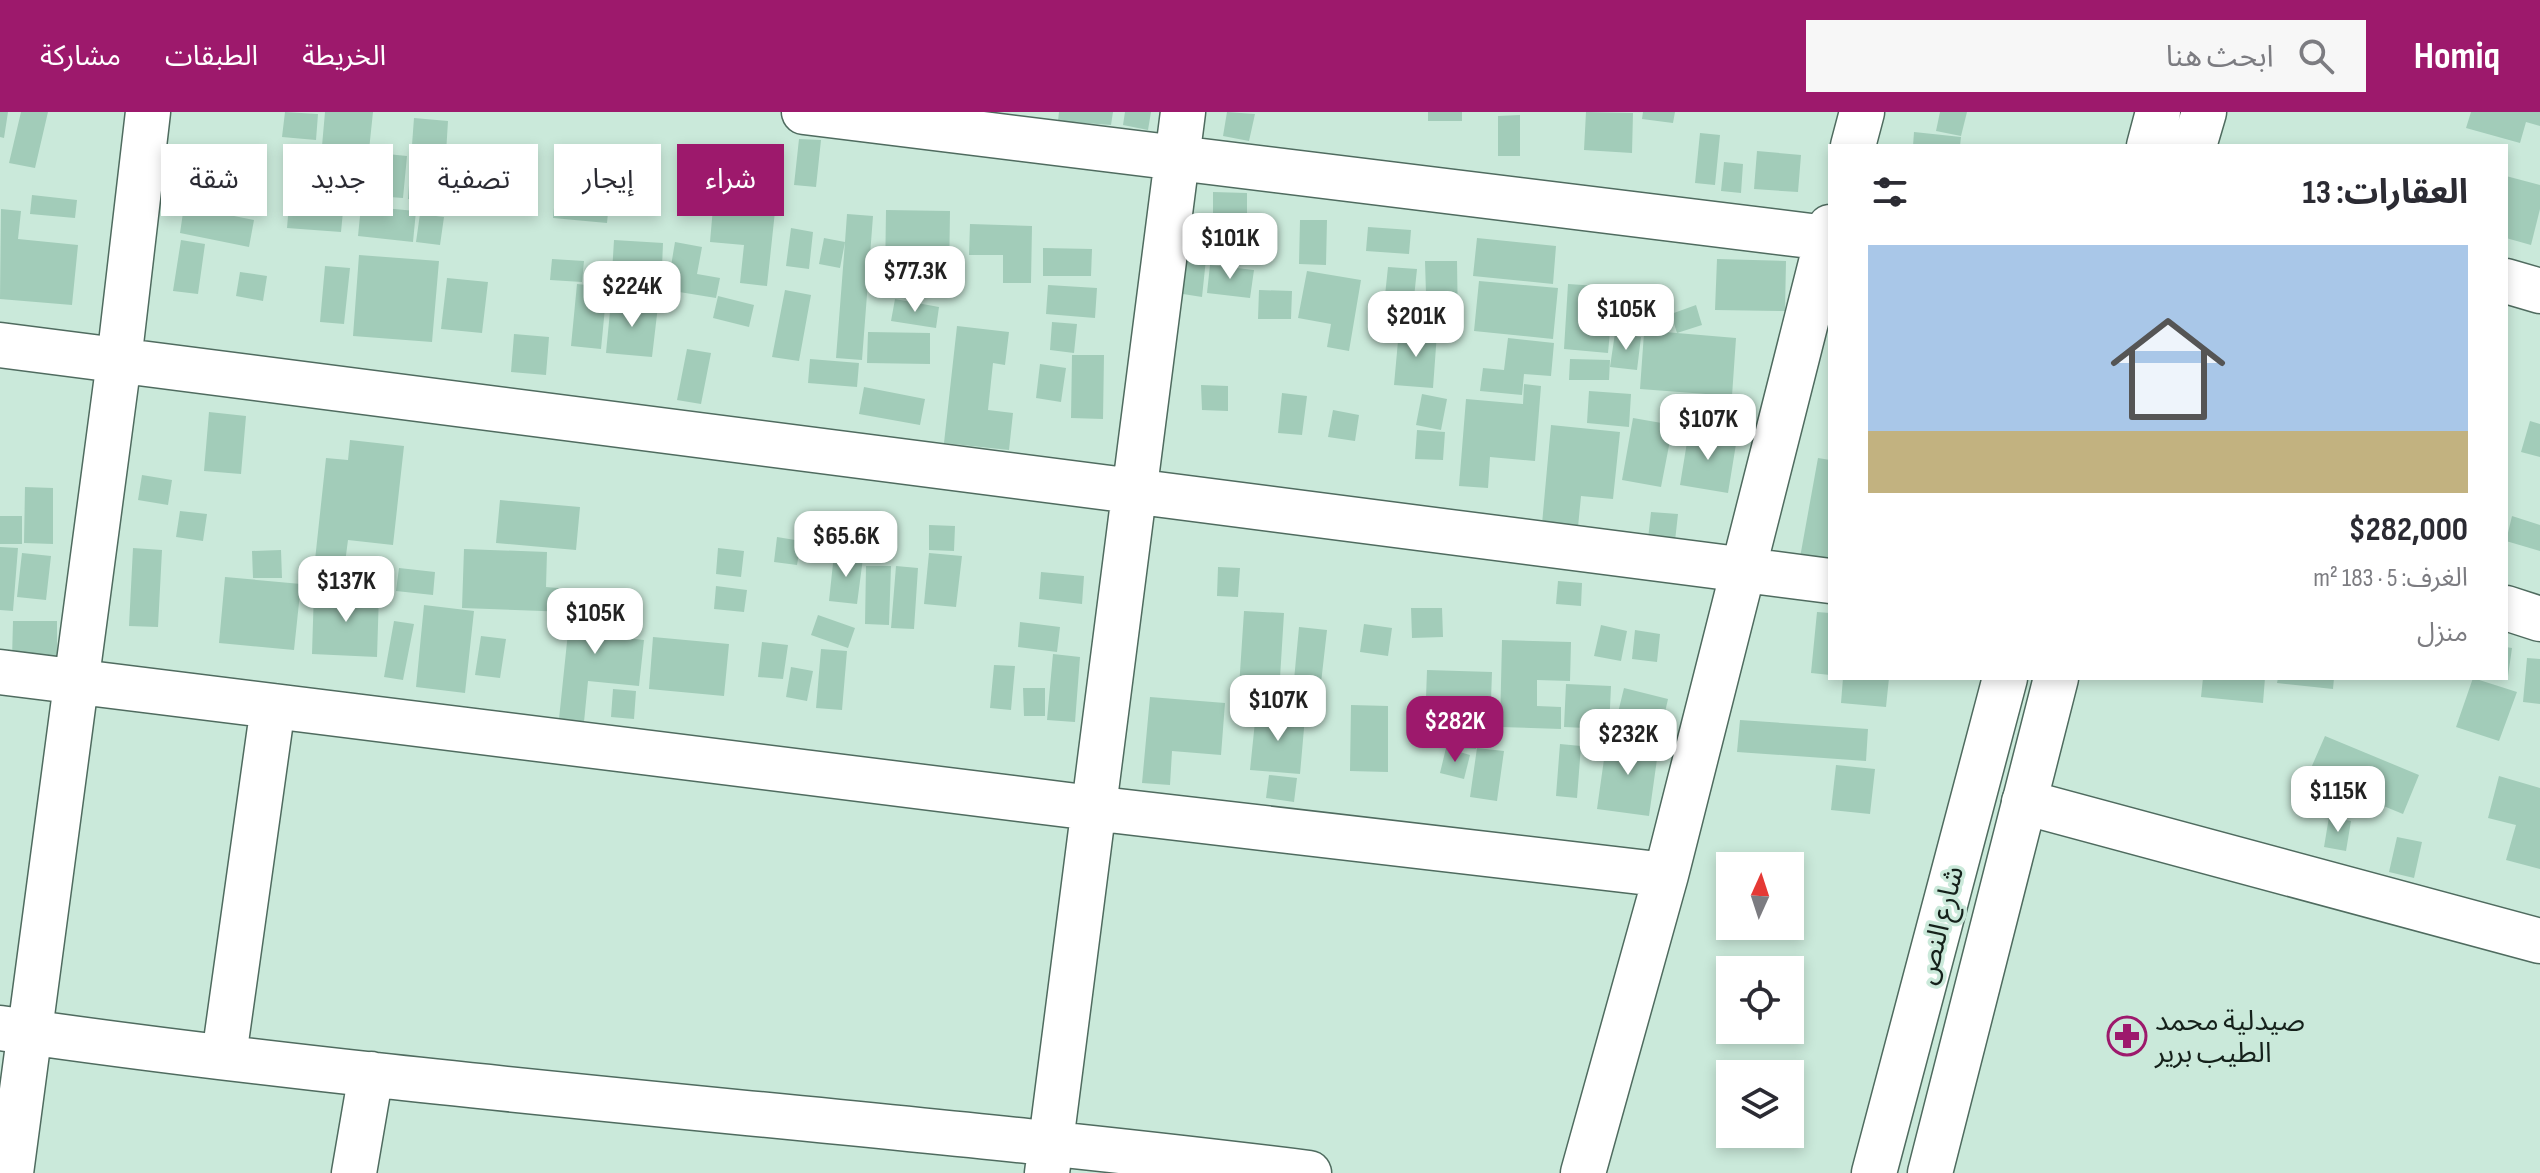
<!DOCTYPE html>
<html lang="ar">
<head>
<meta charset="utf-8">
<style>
	body { margin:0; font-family:"Sofia Sans Condensed","Noto Sans Arabic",sans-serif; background:#f7f7f7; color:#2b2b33; direction:rtl; height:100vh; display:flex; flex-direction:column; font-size:30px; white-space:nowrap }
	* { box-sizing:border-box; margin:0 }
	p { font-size:26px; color:#7c7c81 }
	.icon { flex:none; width:44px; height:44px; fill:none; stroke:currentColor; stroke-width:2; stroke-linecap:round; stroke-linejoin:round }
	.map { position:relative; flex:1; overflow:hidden; direction:ltr }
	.sheet { position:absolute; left:1828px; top:32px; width:680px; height:536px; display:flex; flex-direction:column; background:#fff; border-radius:0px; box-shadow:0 4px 12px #0003; direction:rtl }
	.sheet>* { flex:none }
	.hud { position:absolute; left:24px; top:32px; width:760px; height:72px; direction:rtl; display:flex; gap:16px }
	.needle { width:52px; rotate:3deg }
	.fabs { position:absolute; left:1716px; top:740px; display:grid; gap:16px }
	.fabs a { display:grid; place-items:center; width:88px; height:88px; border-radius:0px; background:#fff; box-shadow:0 4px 12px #0003; font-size:40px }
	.price { position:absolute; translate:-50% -68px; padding:0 18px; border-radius:16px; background:#fff; color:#222; font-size:26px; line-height:52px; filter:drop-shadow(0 2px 4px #0008) }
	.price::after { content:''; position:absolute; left:50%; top:48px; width:24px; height:18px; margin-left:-12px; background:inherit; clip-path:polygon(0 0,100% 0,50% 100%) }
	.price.current { background:#9d196c; color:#fff }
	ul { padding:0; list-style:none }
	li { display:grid; align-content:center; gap:16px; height:424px; padding:0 40px }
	li span { display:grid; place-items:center; height:248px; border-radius:0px; color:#555 }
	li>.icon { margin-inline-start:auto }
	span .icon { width:144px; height:144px; fill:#fffc; stroke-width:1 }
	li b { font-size:34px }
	h2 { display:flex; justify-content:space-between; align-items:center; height:96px; padding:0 40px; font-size:34px }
	.tag { padding:0 28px; border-radius:0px; background:#fff; box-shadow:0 4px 12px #0003; font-size:28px; line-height:72px }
	.tag.current { background:#9d196c; color:#fff }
	header { display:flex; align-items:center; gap:48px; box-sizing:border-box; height:112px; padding:0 40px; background:#9d196c; color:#fff }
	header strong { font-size:38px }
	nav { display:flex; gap:44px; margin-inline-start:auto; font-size:28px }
	.search { width:560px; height:72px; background:#f7f7f7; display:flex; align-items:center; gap:20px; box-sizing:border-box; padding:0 28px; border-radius:0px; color:#7c7c81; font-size:30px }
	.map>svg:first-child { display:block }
	.building { fill:#a2ccb9 }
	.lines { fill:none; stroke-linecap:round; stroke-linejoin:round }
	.minor-casing { stroke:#4f6b5f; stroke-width:47 }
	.major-casing { stroke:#4f6b5f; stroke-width:47 }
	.minor { stroke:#fff; stroke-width:44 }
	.major { stroke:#fff; stroke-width:44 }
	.labels { text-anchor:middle; stroke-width:7; stroke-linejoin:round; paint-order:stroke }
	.street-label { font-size:28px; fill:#15211b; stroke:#cae9da }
	.poi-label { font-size:28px; fill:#15211b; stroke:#cae9da; text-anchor:start }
</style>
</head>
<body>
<header>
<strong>Homiq</strong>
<div class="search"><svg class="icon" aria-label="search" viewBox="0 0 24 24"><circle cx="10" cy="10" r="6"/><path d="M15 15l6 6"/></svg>ابحث هنا</div>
<nav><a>الخريطة</a><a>الطبقات</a><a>مشاركة</a></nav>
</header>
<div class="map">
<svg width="2540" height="1061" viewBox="0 0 2540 1061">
	<rect width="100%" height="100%" fill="#cae9da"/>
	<path class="building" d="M0,0H8L4,26L0,25Z
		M21,0H48L35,56L9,51Z
		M285,0L318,2L316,28L282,25Z
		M325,0H373L369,38L364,37L360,90L344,89L341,120L287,116L294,33L337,36L322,34Z
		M1059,0H1113L1111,13L1058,9Z
		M1125,0H1151L1148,18L1123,13Z
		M1227,0L1255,2L1249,29L1223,24Z
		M1428,0H1462V9H1428Z
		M1586,0L1633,1L1632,41L1584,38Z
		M1643,0H1675L1673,11L1642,7Z
		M1940,0H1967L1961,24L1936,19Z
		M2471,0H2540V14L2526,10L2520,31L2466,16Z
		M1520,3V44H1498V4Z
		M414,6L448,9L443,90L408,87Z
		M1914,20L1961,25L1960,34H1913Z
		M1700,21L1720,23L1715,73L1695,71Z
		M799,27L821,28L816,75L794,73Z
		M1757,39L1801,43L1798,80L1754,77Z
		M367,40L407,44L403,86L364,83Z
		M1724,50L1743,52L1741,81L1721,79Z
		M2506,64L2540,73V97L2531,133L2506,126Z
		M557,65L611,70L607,111L553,106Z
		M1213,80L1247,81V122H1213Z
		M32,83L77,88L75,106L30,102Z
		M714,84L776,90L767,174L740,171L744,133L710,130Z
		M184,94L254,108L249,135L180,121Z
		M361,94L416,99L413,130L358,124Z
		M1,97L21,99L18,127L78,133L72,193L0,187Z
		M886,98L950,99L949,167H885Z
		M420,102L444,105L440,133L416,130Z
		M847,102L873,104L862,248L836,246L845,130L840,156L819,152L824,126L845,130Z
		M1300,108H1327L1326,153L1299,152Z
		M970,112L1032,114L1031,171H1003V143H969Z
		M1368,115L1411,118L1409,142L1366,139Z
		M791,116L813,120L809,157L786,154Z
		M1477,126L1556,134L1553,172L1473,164Z
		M181,128L205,132L198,182L173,179Z
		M614,128L663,131L661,181L611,178Z
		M675,130L702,135L697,162L720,166L716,186L667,178Z
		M1043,136L1092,137L1091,164H1043Z
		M359,143L439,149L432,230L353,224Z
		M1187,145L1206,147L1202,185L1183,182Z
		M552,147L584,149L582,170L550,168Z
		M1717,147L1786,149L1785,199L1715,198Z
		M1425,149H1457L1458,215H1427Z
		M1210,153L1254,158L1250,186L1207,181Z
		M325,154L350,156L344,212L320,210Z
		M1388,155L1417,157L1411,214L1382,212Z
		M1307,159L1361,168L1349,239L1327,235L1331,212L1298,206Z
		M240,160L267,164L263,189L236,184Z
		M447,166L488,170L482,221L441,217Z
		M1479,169L1558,176L1553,227L1474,219Z
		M577,172L607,175L601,237L571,234Z
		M1568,172L1656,178L1653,219L1736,226L1732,284L1640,277L1644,221L1610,219L1608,241L1564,237Z
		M1048,173L1097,176L1095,206L1046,202Z
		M785,178L811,183L799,249L772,245Z
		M1259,178L1292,179L1291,207H1258Z
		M718,184L754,193L749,215L713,206Z
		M895,187L939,195L936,216L891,209Z
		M611,189L658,194L652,245L606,241Z
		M1696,193L1702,213L1677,221L1671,202Z
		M1052,210L1077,212L1074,241L1050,238Z
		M957,214L1009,220L1005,253L993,251L988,298L1013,301L1009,338L944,331Z
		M1399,218L1437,221L1433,276L1394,273Z
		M868,220L930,221V252L867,251Z
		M1615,221L1641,225L1637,258L1610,255Z
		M514,222L549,225L546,263L511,260Z
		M1508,226L1554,231L1551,264L1524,262L1522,283L1480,279L1483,256L1504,258Z
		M687,237L711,241L701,292L677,288Z
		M1072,243H1104L1103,307L1071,306Z
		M810,247L859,251L857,275L808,271Z
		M1570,247L1610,248L1609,268H1569Z
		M1040,252L1066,256L1061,290L1036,286Z
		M1524,272L1541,274L1535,349L1490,345L1488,376L1459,374L1466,287L1523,292Z
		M1201,273L1228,274V299L1202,298Z
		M864,275L925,287L920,313L859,302Z
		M1589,279L1631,282L1629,315L1587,311Z
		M1282,281L1307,284L1302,323L1278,321Z
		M1422,282L1447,287L1441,318L1416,313Z
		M1333,298L1359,303L1355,329L1328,325Z
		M209,300L246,304L241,362L204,359Z
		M1633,306L1673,313L1661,375L1622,368Z
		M2530,309L2540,312V345L2521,340Z
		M1551,313L1620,320L1613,387L1581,384L1578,415L1542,412Z
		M1417,318L1445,320L1443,348L1415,347Z
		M1689,318L1737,326L1728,381L1680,373Z
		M350,328L404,334L393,433L348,428L345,451L315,448L326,346L348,348Z
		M1818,346L1830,348V457L1799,451Z
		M142,363L172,368L168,393L138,388Z
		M25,375L53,376V432L24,431Z
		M500,388L580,395L576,438L496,431Z
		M180,399L207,402L203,429L176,425Z
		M1651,400L1678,402L1675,429L1648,427Z
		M0,404H22V432H0Z
		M2512,404L2540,413V439L2506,429Z
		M929,413L955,414L954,439L929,438Z
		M777,425L801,429L797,453L774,450Z
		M0,435L18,436L13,499L0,498Z
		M133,436L162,438L158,515L129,514Z
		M718,436L744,439L741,465L716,462Z
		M464,437L547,440L546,475L570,477L569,500L462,496Z
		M281,438L282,466H253L252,439Z
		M22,441L51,444L46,488L17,485Z
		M929,441L962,444L956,495L924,492Z
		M834,442L863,446L857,492L829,489Z
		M866,454H891L889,513L865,512Z
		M896,454L918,456L914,517L891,516Z
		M1218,455L1240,456L1238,485L1217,484Z
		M399,456L435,460L433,483L396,479Z
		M1041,460L1084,464L1082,492L1039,487Z
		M225,465L301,472L294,538L219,531Z
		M1558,469L1582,471L1581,494L1556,492Z
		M716,474L747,478L744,500L714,497Z
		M314,478L379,481L377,545L312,542Z
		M572,482L609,486L606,524L644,528L639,574L588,569L584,610L559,607Z
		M424,493L474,499L465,581L416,575Z
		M1411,496H1442L1443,525L1412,526Z
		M1244,499L1284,501L1280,566H1267L1265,592L1238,591Z
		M1817,500L1830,501V563L1811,561Z
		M818,503L855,516L848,536L811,523Z
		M13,509H57V547H12Z
		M394,509L414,512L403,568L384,565Z
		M1020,510L1060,515L1057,540L1018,535Z
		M1364,512L1392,516L1388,544L1360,540Z
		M1601,513L1627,519L1621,549L1594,544Z
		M1299,515L1327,518L1321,571L1294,568Z
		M1635,518L1660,522L1657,550L1632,547Z
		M481,524L506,527L500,566L475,563Z
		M653,525L729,532L724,584L649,577Z
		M1502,528L1571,530L1570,569L1537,568V594L1561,595V617L1500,615Z
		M762,530L788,533L783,567L758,565Z
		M2506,535L2512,536L2508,564H2506Z
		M821,537L847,539L842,598L816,596Z
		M1053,542L1080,545L1075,610L1047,608Z
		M2527,546L2540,547V592L2523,590Z
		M994,553L1015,554L1011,598L990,596Z
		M791,555L813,559L807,589L786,585Z
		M1427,558L1492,560L1491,588L1426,586Z
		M1843,566H1889L1886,595L1841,591Z
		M2203,566H2265L2263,591L2201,585Z
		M2278,566H2334L2333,577L2277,571Z
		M2473,566L2517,580L2499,629L2456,615Z
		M1566,572L1611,574L1609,617L1564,615Z
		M1023,576H1045V604H1024Z
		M1624,576L1668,587L1659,627L1614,617Z
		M613,577L636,579L634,607L611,605Z
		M1150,585L1225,591L1221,643L1172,639L1170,673L1142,671Z
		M1351,593L1388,594V660L1350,659Z
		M1256,600L1305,605L1300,662L1250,658Z
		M1445,606L1478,607L1476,637L1444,635Z
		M1740,608L1868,617L1866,649L1737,640Z
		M2325,624L2419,663L2403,702L2308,663Z
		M1607,626L1659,633L1649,704L1597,697Z
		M1560,632L1581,634L1577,686L1556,684Z
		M1446,636L1470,643L1464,667L1440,661Z
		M1477,636L1504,639L1497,689L1470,685Z
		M1836,653L1875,657L1870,702L1831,698Z
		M1269,663L1297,666L1294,690L1266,686Z
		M2499,664L2540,676V757L2506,748L2516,713L2488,706Z
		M2329,705L2351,709L2346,739L2324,735Z
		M2397,725L2422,730L2414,766L2389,760Z"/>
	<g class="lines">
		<defs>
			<path id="minor" d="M804,0L1827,126
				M1853,34L1862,0
				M2506,169L2540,179
				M0,233L1830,469
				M2506,496L2540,507
				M0,560L1092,696L1666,763L1830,115
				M2024,690L2540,829
				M0,916C435,979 874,1007 1309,1061
				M224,944L273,594
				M11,1061L119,249L148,0
				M354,1061L371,962
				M1047,1061L1183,0
				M1583,1061L1666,763"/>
			<path id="major" d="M2149,34L2158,0
				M2194,34L2204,0
				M1874,1061L2005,566
				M1930,1061L2056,566"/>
		</defs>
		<use href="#minor" class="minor-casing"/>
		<use href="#major" class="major-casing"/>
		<use href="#minor" class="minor"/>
		<use href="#major" class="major"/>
	</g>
	<defs>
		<symbol id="pharmacy-ring" viewBox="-11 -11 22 22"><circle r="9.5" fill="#cae9da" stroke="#9d196c" stroke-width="1.5"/><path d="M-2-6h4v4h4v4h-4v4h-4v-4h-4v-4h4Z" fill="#9d196c"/></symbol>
	</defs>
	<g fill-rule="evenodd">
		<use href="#pharmacy-ring" x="2105" y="902" width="44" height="44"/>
	</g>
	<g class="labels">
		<g class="street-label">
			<text transform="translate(1939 813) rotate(-76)" y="10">شارع النص</text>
		</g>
		<g class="poi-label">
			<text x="2155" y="918">صيدلية محمد<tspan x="2155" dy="32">الطيب برير</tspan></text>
		</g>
	</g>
</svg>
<div class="fabs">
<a><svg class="needle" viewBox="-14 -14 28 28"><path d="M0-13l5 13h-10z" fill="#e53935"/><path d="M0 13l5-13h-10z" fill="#7c7c81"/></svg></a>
<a><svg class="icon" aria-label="locate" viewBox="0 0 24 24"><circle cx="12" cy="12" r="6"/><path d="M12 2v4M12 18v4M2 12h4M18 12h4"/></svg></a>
<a><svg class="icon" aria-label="layers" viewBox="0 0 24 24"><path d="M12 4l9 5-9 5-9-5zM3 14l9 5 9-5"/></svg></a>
</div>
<b class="price" style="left:1230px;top:169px">$101K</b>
<b class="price" style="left:915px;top:202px">$77.3K</b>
<b class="price" style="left:632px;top:217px">$224K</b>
<b class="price" style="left:1626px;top:240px">$105K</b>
<b class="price" style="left:1416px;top:247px">$201K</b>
<b class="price" style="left:1708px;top:350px">$107K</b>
<b class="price" style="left:846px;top:467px">$65.6K</b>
<b class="price" style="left:346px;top:512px">$137K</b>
<b class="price" style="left:595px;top:544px">$105K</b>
<b class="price" style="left:1278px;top:631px">$107K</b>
<b class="price current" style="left:1455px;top:652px">$282K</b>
<b class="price" style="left:1628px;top:665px">$232K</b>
<b class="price" style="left:2338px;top:722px">$115K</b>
<div class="hud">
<a class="tag current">شراء</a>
<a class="tag">إيجار</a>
<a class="tag">تصفية</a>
<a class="tag">جديد</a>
<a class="tag">شقة</a>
</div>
<section class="sheet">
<h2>العقارات: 13<svg class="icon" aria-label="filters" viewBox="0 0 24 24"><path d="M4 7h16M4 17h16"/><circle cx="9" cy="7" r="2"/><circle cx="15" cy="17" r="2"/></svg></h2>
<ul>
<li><span style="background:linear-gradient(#a9c7e8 75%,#c2b280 0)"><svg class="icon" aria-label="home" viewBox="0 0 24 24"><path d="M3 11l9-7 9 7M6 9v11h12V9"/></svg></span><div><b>$282,000</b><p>الغرف: 5 · 183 m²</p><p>منزل</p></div></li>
</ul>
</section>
</div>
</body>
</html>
